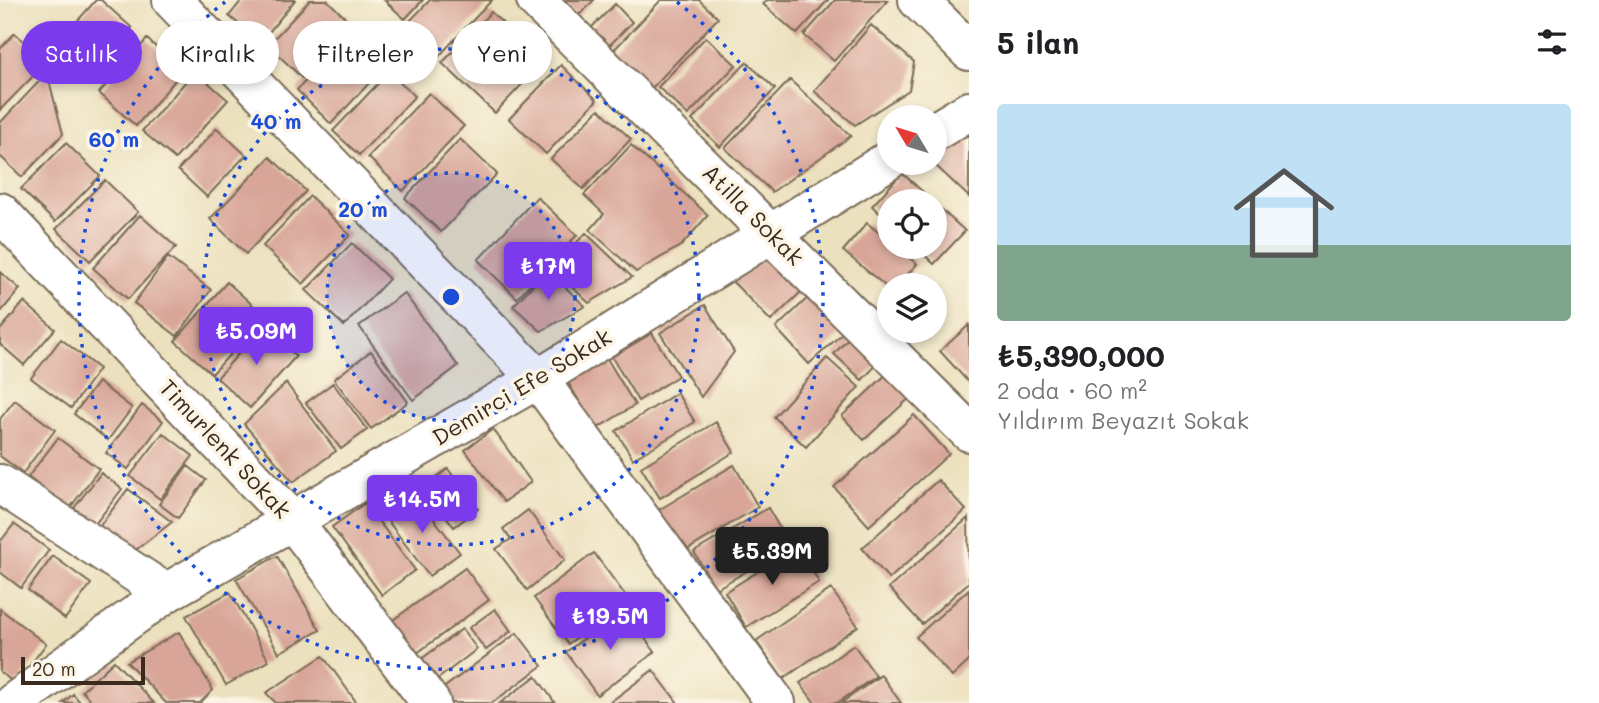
<!DOCTYPE html>
<html lang="tr">
<head>
<meta charset="utf-8">
<style>
	body { margin:0; font-family:Mali,sans-serif; background:#f2f2f2; color:#202124; height:100vh; display:flex; flex-direction:column; font-size:26px; white-space:nowrap }
	* { box-sizing:border-box; margin:0 }
	p { font-size:23px; color:#757577 }
	.icon { flex:none; width:38px; height:38px; fill:none; stroke:currentColor; stroke-width:2; stroke-linecap:round; stroke-linejoin:round }
	.map { position:relative; flex:1; overflow:hidden }
	.details { display:flex; flex-direction:column; background:#fff; width:630px }
	.details>* { flex:none }
	.hud { position:absolute; left:21px; top:21px; width:665px; height:63px; display:flex; gap:14px }
	.needle { width:46px; rotate:308deg }
	.fabs { position:absolute; left:877px; top:105px; display:grid; gap:14px }
	.fabs a { display:grid; place-items:center; width:70px; height:70px; border-radius:50%; background:#fff; box-shadow:0 4px 10px #0003; font-size:35px }
	.scale { position:absolute; left:21px; bottom:18px; width:124px; box-sizing:border-box; padding-left:7px; border:4px solid #3b2a1e; border-top:0; font-size:19px; line-height:24px; white-space:nowrap; color:#3b2a1e; -webkit-text-stroke:5px #fcf5e5; paint-order:stroke }
	.price { position:absolute; translate:-50% -60px; padding:0 16px; border-radius:7px; background:#7c3aed; color:#fff; font-size:23px; line-height:46px; filter:drop-shadow(0 2px 4px #0008) }
	.price::after { content:''; position:absolute; left:50%; top:42px; width:21px; height:16px; margin-left:-10px; background:inherit; clip-path:polygon(0 0,100% 0,50% 100%) }
	.price.current { background:#222; color:#fff }
	ul { padding:0; list-style:none }
	li { display:grid; align-content:center; gap:14px; height:371px; padding:0 28px }
	li+li { border-top:2px solid #e0e0e0 }
	li span { display:grid; place-items:center; height:217px; border-radius:7px; color:#555 }
	li>.icon { margin-inline-start:auto }
	span .icon { width:126px; height:126px; fill:#fffc; stroke-width:1 }
	li b { font-size:30px }
	h2 { display:flex; justify-content:space-between; align-items:center; height:84px; padding:0 28px; font-size:30px }
	.tag { padding:0 24px; border-radius:32px; background:#fff; box-shadow:0 4px 10px #0003; font-size:24px; line-height:63px }
	.tag.current { background:#7c3aed; color:#fff }
	main { display:flex; flex:1; min-height:0 }
	.map>svg:first-child { display:block }
	.building { fill:#d8a598 }
	.lines { fill:none; stroke-linecap:round; stroke-linejoin:round }
	.minor-casing { stroke:#796a56; stroke-width:42 }
	.minor { stroke:#fff; stroke-width:38 }
	.ring { fill:none; stroke:#1d4ed8; stroke-width:3.5; stroke-dasharray:3.5 7 }
	.labels { text-anchor:middle; stroke-width:7; stroke-linejoin:round; paint-order:stroke }
	.street-label { font-size:23px; fill:#3b2a1e; stroke:#fcf5e5 }
	.centre { fill:#1d4ed8; stroke:#fcf5e5; stroke-width:3.5 }
	.ring-label { font-size:21px; text-anchor:middle; font-weight:bold; fill:#1d4ed8; stroke:#fcf5e5; stroke-width:7; stroke-linejoin:round; paint-order:stroke }
</style>
</head>
<body>
<main>
<div class="map">
<svg width="969" height="703" viewBox="0 0 969 703">
	<rect width="100%" height="100%" fill="#fcf5e5"/>
	<filter id="ink" filterUnits="userSpaceOnUse"><feTurbulence type="fractalNoise" baseFrequency=".0143" numOctaves="2"/><feDisplacementMap in="SourceGraphic" scale="14" xChannelSelector="R" yChannelSelector="G"/><feConvolveMatrix kernelMatrix="1 2 1 2 8 2 1 2 1" color-interpolation-filters="sRGB"/></filter>
	<filter id="wash" filterUnits="userSpaceOnUse"><feTurbulence type="fractalNoise" baseFrequency=".00686" numOctaves="4" result="noise"/><feDisplacementMap in="SourceGraphic" scale="28" xChannelSelector="R" yChannelSelector="G"/><feGaussianBlur stdDeviation="1.57" result="paint"/><feColorMatrix in="noise" values="0 0 0 0 0 0 0 0 0 0 0 0 0 0 0 0 0 1.4 0 .05"/><feComposite in="paint" operator="in"/></filter>
	<g filter="url(#wash)">
		<rect width="100%" height="100%" fill="#ece1be"/>
		<g id="blocks">
			<path class="building" d="M96,0H101L132,28L98,66L64,36Z
				M242,0H295L261,42L229,16Z
				M310,0H327L353,25L302,78L268,45Z
				M384,0H423L405,19Z
				M430,0H492L439,56L406,25Z
				M560,0H594L577,17Z
				M661,0H699L718,18L650,90L611,53Z
				M767,0H828L797,34L763,4Z
				M835,0H888L834,61L804,35Z
				M615,4L632,22L607,48L589,30Z
				M491,12L543,62L495,113L442,63Z
				M871,25L914,62L909,90L855,125L814,91Z
				M352,32L386,65L331,124L297,90Z
				M15,33L46,63L0,110V49Z
				M706,37L736,65L688,115L658,87Z
				M147,39L183,71L136,126L99,93Z
				M747,62L775,89L720,147L692,120Z
				M561,65L597,100L546,154L509,119Z
				M195,71L228,100L175,159L142,131Z
				M389,72L415,96L359,155L333,131Z
				M47,73L63,134L22,177L0,156V123Z
				M790,80L851,136L772,192L725,148Z
				M429,93L464,126L403,191L368,157Z
				M599,109L631,139L583,189L551,159Z
				M966,123L969,126V197L934,164V157Z
				M217,128L246,155L207,197L178,170Z
				M460,139L497,174L441,232L405,198Z
				M66,143L100,176L55,222L21,189Z
				M631,145L708,215L682,245L636,272L590,230L604,214L584,195Z
				M270,157L306,191L246,254L210,219Z
				M902,173L933,201H889V222L872,206Z
				M105,180L138,212L90,261L56,229Z
				M310,196L350,235L303,284L263,246Z
				M537,197L577,235L517,298L478,260Z
				M934,203L965,231L934,264L916,247H934Z
				M140,215L176,247L128,299L93,268Z
				M867,223L889,241V247H896L917,264L898,285H889V289L843,251Z
				M586,233L632,277L589,303L552,268Z
				M352,243L389,279L344,326L306,290Z
				M772,250L806,287L771,321L732,281Z
				M168,257L211,290L177,336L134,303Z
				M547,270L585,306L541,331L513,306Z
				M0,272L20,289L0,313Z
				M227,282L265,316L212,374L175,341Z
				M404,293L458,366L413,400L359,326Z
				M811,295L845,331L809,364L776,328Z
				M24,302L55,329L24,365L0,344V330Z
				M705,305L734,352L701,397L660,333Z
				M969,325V383L940,351Z
				M263,326L296,356L250,408L217,378Z
				M856,330L885,356L862,380L834,354Z
				M652,333L678,376L638,401L612,357Z
				M61,339L99,369L71,408L31,378Z
				M371,351L408,402L371,429L334,379Z
				M606,357L635,405L596,429L567,381Z
				M827,358L859,387L806,447L774,417Z
				M891,370L914,394L864,440L842,416Z
				M98,382L132,408L108,440L74,414Z
				M286,383L336,451L293,482L244,424Z
				M333,383L367,430L341,449L306,403Z
				M677,393L695,422L633,459L616,431Z
				M15,400L55,430L23,473L0,456V419Z
				M142,405L163,421L128,469L106,453Z
				M914,415L949,454L869,526L834,487Z
				M716,422L734,452L660,498L641,467Z
				M493,429L531,482L504,502L465,450Z
				M163,433L193,456L160,499L130,476Z
				M58,438L99,469L69,509L28,477Z
				M734,465L758,507L682,553L657,511Z
				M188,466L206,480L178,518L159,504Z
				M448,469L478,509L454,527L424,486Z
				M101,473L122,489L95,524L74,508Z
				M938,480L966,510L889,579L862,548Z
				M128,489L172,522L133,552L99,527Z
				M415,494L460,553L429,576L385,517Z
				M365,503L415,570L382,595L332,527Z
				M768,508L790,546L716,589L694,552Z
				M528,510L565,560L527,590L496,549L511,539L503,529Z
				M968,518L969,582L922,624L889,588Z
				M14,524L49,550L21,588L0,572V542Z
				M798,547L819,582L746,627L725,592Z
				M594,553L628,599L568,644L534,598Z
				M53,556L91,584L65,619L28,590Z
				M277,556L320,630L279,653L236,579Z
				M465,568L489,600L417,653L393,620Z
				M831,589L858,626L783,679L756,641Z
				M969,589V661L952,677L916,637Z
				M230,592L269,661L226,685L186,616Z
				M0,609L46,644L16,684L0,672Z
				M495,609L511,631L486,650L469,628Z
				M624,609L655,652L597,695L566,652Z
				M462,629L477,649L435,681L420,660Z
				M179,632L213,690L200,703H166L127,662Z
				M517,633L542,666L492,703H451L441,690Z
				M854,645L876,676L837,703H815L800,683Z
				M323,656L357,703H276L266,693Z
				M114,661L154,703H93L82,691Z
				M653,670L678,703H609Z
				M881,675L901,703H841Z
				M536,676L555,703H500Z
				M73,694L81,703H63Z"/>
		</g>
	</g>
	<g filter="url(#ink)">
		<use href="#blocks" fill-opacity="0" stroke="#796a56" stroke-width="2"/>
		<g class="lines">
			<defs>
				<path id="minor" d="M172,0L538,379L776,703
					M536,0L969,432
					M918,0L969,51
					M934,132L969,111
					M0,212L293,521L431,703
					M0,484L166,593
					M13,703L166,593L538,379L889,160"/>
			</defs>
			<use href="#minor" class="minor-casing"/>
			<use href="#minor" class="minor"/>
		</g>
	</g>
	<circle cx="451" cy="297" r="124" fill="#1d4ed8" fill-opacity=".12"/>
	<g class="ring">
		<circle cx="451" cy="297" r="124"/>
		<circle cx="451" cy="297" r="248"/>
		<path d="M677 2A372 372 0 1 1 225 2"/>
	</g>
	<g class="labels">
		<g class="street-label">
			<text transform="translate(753 215) rotate(45)" y="8">Atilla Sokak</text>
			<text transform="translate(522 387) rotate(-31)" y="8">Demirci Efe Sokak</text>
			<text transform="translate(225 449) rotate(47)" y="8">Timurlenk Sokak</text>
		</g>
	</g>
	<circle cx="451" cy="297" r="10" class="centre"/>
	<g class="ring-label">
		<text x="276" y="129">40 m</text>
		<text x="114" y="147">60 m</text>
		<text x="363" y="217">20 m</text>
	</g>
</svg>
<div class="fabs">
<a><svg class="needle" viewBox="-14 -14 28 28"><path d="M0-13l5 13h-10z" fill="#e53935"/><path d="M0 13l5-13h-10z" fill="#757577"/></svg></a>
<a><svg class="icon" aria-label="locate" viewBox="0 0 24 24"><circle cx="12" cy="12" r="6"/><path d="M12 2v4M12 18v4M2 12h4M18 12h4"/></svg></a>
<a><svg class="icon" aria-label="layers" viewBox="0 0 24 24"><path d="M12 4l9 5-9 5-9-5zM3 14l9 5 9-5"/></svg></a>
</div>
<div class="scale">20 m</div>
<b class="price" style="left:548px;top:302px">₺17M</b>
<b class="price" style="left:256px;top:367px">₺5.09M</b>
<b class="price" style="left:422px;top:535px">₺14.5M</b>
<b class="price current" style="left:772px;top:587px">₺5.39M</b>
<b class="price" style="left:610px;top:652px">₺19.5M</b>
<div class="hud">
<a class="tag current">Satılık</a>
<a class="tag">Kiralık</a>
<a class="tag">Filtreler</a>
<a class="tag">Yeni</a>
</div>
</div>
<section class="details">
<h2>5 ilan<svg class="icon" aria-label="filters" viewBox="0 0 24 24"><path d="M4 7h16M4 17h16"/><circle cx="9" cy="7" r="2"/><circle cx="15" cy="17" r="2"/></svg></h2>
<ul>
<li><span style="background:linear-gradient(#bfe0f5 65%,#7fa58c 0)"><svg class="icon" aria-label="home" viewBox="0 0 24 24"><path d="M3 11l9-7 9 7M6 9v11h12V9"/></svg></span><div><b>₺5,390,000</b><p>2 oda · 60 m²</p><p>Yıldırım Beyazıt Sokak</p></div></li>
</ul>
</section>
</main>
</body>
</html>
